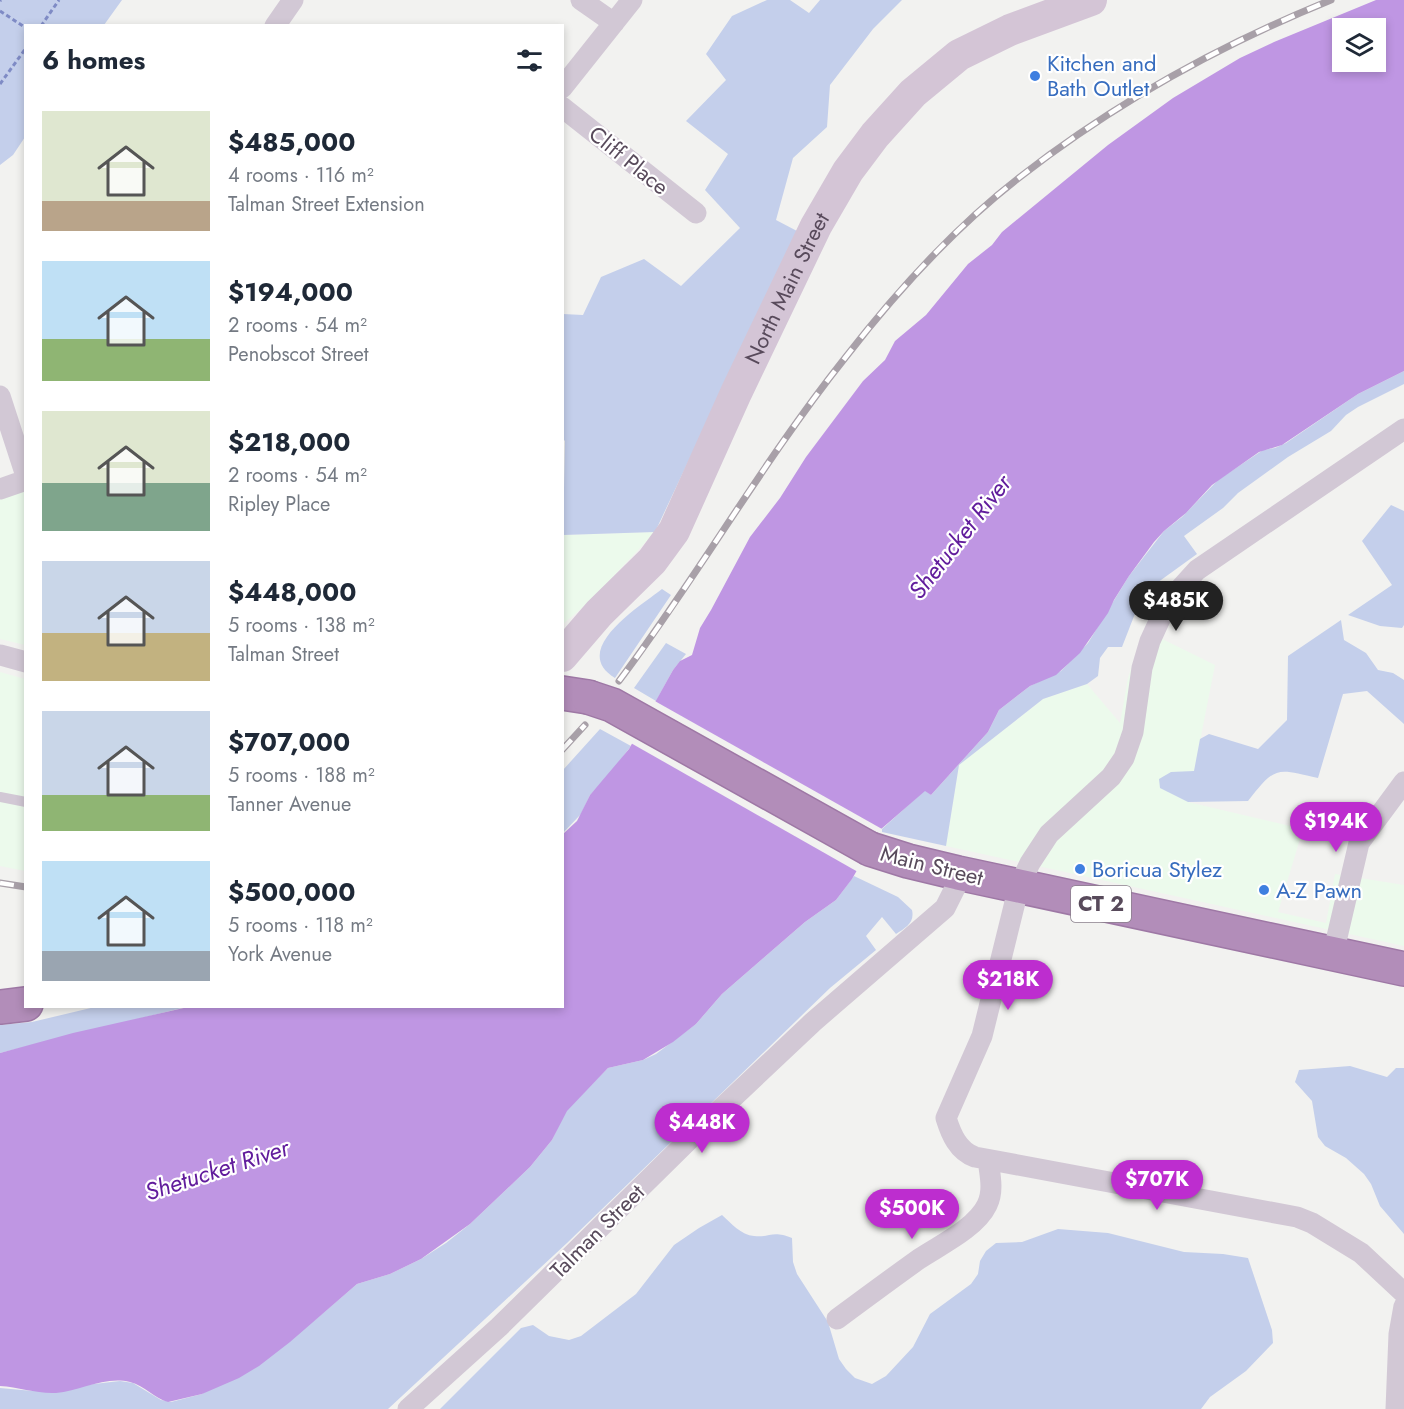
<!DOCTYPE html>
<html lang="en">
<head>
<meta charset="utf-8">
<style>
	body { margin:0; font-family:Jost,sans-serif; background:#f2f2f3; color:#1f2937; height:100vh; display:flex; flex-direction:column; font-size:22px; white-space:nowrap }
	* { box-sizing:border-box; margin:0 }
	p { font-size:20px; color:#747a83 }
	.icon { flex:none; width:33px; height:33px; fill:none; stroke:currentColor; stroke-width:2; stroke-linecap:round; stroke-linejoin:round }
	.map { position:relative; flex:1; overflow:hidden }
	.details { position:absolute; left:24px; top:24px; width:540px; height:984px; display:flex; flex-direction:column; background:#fff; border-radius:0px; box-shadow:0 3px 9px #0003 }
	.details>* { flex:none }
	.buttons { position:absolute; left:1332px; top:18px; display:grid; gap:12px }
	.buttons a { display:grid; place-items:center; width:54px; height:54px; border-radius:0px; background:#fff; box-shadow:0 3px 9px #0003; font-size:30px }
	.price { position:absolute; translate:-50% -51px; padding:0 14px; border-radius:21px; background:#bd2dcf; color:#fff; font-size:20px; line-height:39px; filter:drop-shadow(0 2px 3px #0008) }
	.price::after { content:''; position:absolute; left:50%; top:36px; width:18px; height:14px; margin-left:-9px; background:inherit; clip-path:polygon(0 0,100% 0,50% 100%) }
	.price.active { background:#222; color:#fff }
	ul { padding:0; list-style:none }
	li { display:flex; align-items:center; gap:18px; height:150px; padding:0 18px }
	li span { display:grid; place-items:center; flex:none; width:168px; height:120px; border-radius:0px; color:#555 }
	li>.icon { margin-inline-start:auto }
	span .icon { width:72px; height:72px; fill:#fffc; stroke-width:1 }
	li b { font-size:26px }
	h2 { display:flex; justify-content:space-between; align-items:center; height:72px; padding:0 18px; font-size:26px }
	.map>svg:first-child { display:block }
	.commercial { fill:#ecfaec }
	.green { fill:#c4cfeb }
	.water { fill:#bf96e3; fill-rule:evenodd }
	.pier { fill:#f2f2f0 }
	.lines { fill:none; stroke-linecap:round; stroke-linejoin:round }
	.highway-casing { stroke:#9e78a5; stroke-width:36 }
	.path { stroke:#7f8bc5; stroke-width:3; stroke-dasharray:4.5 3; stroke-linecap:butt }
	.lane { stroke:#d2c8d5; stroke-width:10 }
	.street { stroke:#d2c8d5; stroke-width:21 }
	.secondary { stroke:#d4c5d6; stroke-width:32 }
	.highway { stroke:#b28db9; stroke-width:33 }
	.rail-casing { stroke:#a8a0a8; stroke-width:7 }
	.rail { stroke:#fff; stroke-width:4.5; stroke-dasharray:14; stroke-linecap:butt }
	.highway-bridge-casing { stroke:#9e78a5; stroke-width:36; stroke-linecap:butt }
	.highway-bridge { stroke:#b28db9; stroke-width:33 }
	.shop-dot { fill:#3f7fe0; stroke:#fff; stroke-width:2 }
	.labels { text-anchor:middle; stroke-width:4.5; stroke-linejoin:round; paint-order:stroke }
	.shield { fill:#fff; stroke:#8a808c; stroke-width:1.5 }
	.shield-label { font-size:21px; font-weight:bold; fill:#584a5b }
	.shop-label { font-size:22px; fill:#366cbe; stroke:#fff; text-anchor:start }
	.street-label { font-size:22px; fill:#584a5b; stroke:#fff }
	.water-label { font-size:24px; font-style:italic; fill:#611c9c; stroke:#fff }
</style>
</head>
<body>
<div class="map">
<svg width="1404" height="1409" viewBox="0 0 1404 1409">
	<rect width="100%" height="100%" fill="#f2f2f0"/>
	<path class="commercial" d="M25,490V645L0,639V499Z
		M655,532L589,602L563,624V535Z
		M1144,630L1215,665L1188,802L1303,829L1278,912L1326,923L1335,874L1404,885V946L946,846L959,765L1043,699L1087,684L1120,723L1128,678Z
		M0,672L25,679V871L0,866Z"/>
	<path class="green" d="M0,0H122L104,25L26,26L25,137L13,155L0,165Z
		M767,0H790L809,13L820,0H902L873,29L830,85L827,127L793,158L776,220L797,231L655,532L563,535L565,441L563,439V314L583,315L601,277L644,259L681,286L740,228L705,190L728,154L686,121L726,80L706,54L732,16Z
		M1404,371V384L1358,407L1346,415L1331,431L1288,457L1238,493L1223,508L1184,536L1197,554L1143,593L1122,647H1108L1100,658L1098,676L1087,684L1043,699L959,765L946,846L882,832V829L925,790L931,795L988,732L999,710L1030,686L1061,671L1088,643L1129,576L1164,531L1182,517L1218,480L1263,450L1275,448L1286,443L1358,394Z
		M1391,505L1404,511V625L1402,628L1380,626L1348,615L1392,585L1362,541Z
		M662,589L671,595L615,678C569,650 639,607 662,589Z
		M1341,620L1344,640L1366,653L1378,670L1393,673L1404,680V724L1367,691L1343,694L1318,778C1275,768 1276,766 1248,801L1188,802L1160,788L1159,779L1171,772L1194,771L1200,739L1209,734L1258,749L1287,720L1288,656Z
		M666,643L686,654L673,670L656,701L634,688Z
		M600,729L631,746L612,771L590,795L581,814L563,833V770Z
		M854,876L898,897L912,910C915,923 905,928 896,934L882,917L866,936L876,950L830,988L567,1243L388,1409H0V1388L33,1391L120,1381L133,1383L161,1400L171,1402L202,1394L315,1320L357,1284L390,1274L421,1259L446,1243L470,1224L530,1167L552,1140L566,1111L608,1068L643,1060L656,1054L696,1024L722,994L805,922L836,900Z
		M95,1007H186L0,1053V1025L32,1022Z
		M1350,1066L1387,1077L1396,1068H1404V1234L1380,1206L1371,1184L1364,1174L1346,1158L1325,1146L1318,1137L1312,1101L1295,1082L1299,1070Z
		M722,1215C731,1223 741,1235 754,1236C770,1238 772,1230 792,1238L793,1262L797,1274L828,1322L839,1359L846,1369L855,1378L872,1384L886,1376L913,1347L930,1314L971,1284L978,1274L980,1261L986,1251L996,1243L1022,1242L1058,1229L1108,1233L1184,1252L1223,1254L1248,1258L1272,1330L1273,1343L1246,1371L1210,1397L1201,1409H440L521,1328L533,1325L549,1336L569,1340L581,1336L636,1294L674,1245L699,1228Z"/>
	<path class="water" d="M1376,0H1404V371L1358,394L1282,445L1259,452L1212,485L1186,513L1164,531L1154,542L1129,576L1114,600L1108,613L1080,653L1056,675L1030,686L999,710L988,732L931,795L925,791L880,830L852,879L836,900L805,922L722,994L696,1024L673,1042L643,1060L608,1068L567,1111L552,1140L530,1167L470,1224L421,1259L390,1274L357,1284L290,1342L259,1366L239,1378L202,1394L168,1402C154,1398 145,1386 130,1382C104,1376 81,1391 56,1393C37,1394 19,1387 0,1386V1053L73,1033L188,1007L562,1006L563,834L577,821L590,795L629,749L673,670L680,661L692,655L700,628L711,610L750,537L780,498L806,457L863,381L885,360L895,341L926,315L968,264L992,245L1002,232L1108,145L1173,98L1240,58L1274,42ZM1342,28H1376V62H1342Z"/>
	<path class="pier" d="M653,700L882,829L858,872L629,742Z"/>
	<g class="lines">
		<defs>
			<path id="highway" d="M562,693L588,697
				M870,849L908,861L958,873L1404,969
				M0,1007L26,1004"/>
		</defs>
		<use href="#highway" class="highway-casing"/>
		<path class="path" d="M0,1L1,0
			M0,11L26,28
			M41,26L59,0
			M0,84L26,48"/>
		<path class="lane" d="M0,797L26,802"/>
		<path class="street" d="M581,0L614,23
			M275,26L293,0
			M562,88L632,0
			M562,107L696,213
			M0,396L26,476
			M1404,429L1197,570L1177,592L1161,617L1150,641L1142,668L1133,732L1124,758L1111,777L1049,834L1030,863L1019,886L982,1036L946,1118C951,1134 958,1151 975,1157L1297,1217L1312,1223L1361,1253L1404,1293
			M0,489L26,480
			M0,655L26,662
			M1333,954L1359,843L1404,782
			M837,1319C864,1299 891,1279 919,1259C940,1245 976,1228 987,1205C994,1191 990,1175 988,1160
			M408,1409L499,1327L708,1121L813,1022L945,908L962,874
			M1396,1409L1399,1334L1404,1306"/>
		<path class="secondary" id="s1" d="M562,656L599,613L652,561L674,531L736,393L816,226L848,171L875,135L913,93L959,55L1010,30L1091,0"/>
		<use href="#highway" class="highway"/>
		<defs>
			<path id="rail" d="M619,681C698,576 763,461 845,358C896,292 954,228 1020,177C1115,103 1220,45 1331,0
				M562,750L585,725
				M0,883L26,887"/>
		</defs>
		<use href="#rail" class="rail-casing"/>
		<use href="#rail" class="rail"/>
		<defs>
			<path id="highway-bridge" d="M588,697L612,705L870,849"/>
		</defs>
		<use href="#highway-bridge" class="highway-bridge-casing"/>
		<use href="#highway-bridge" class="highway-bridge"/>
	</g>
	<g class="shop-dot">
		<circle cx="1035" cy="76" r="6"/>
		<circle cx="1080" cy="869" r="6"/>
		<circle cx="1264" cy="890" r="6"/>
	</g>
	<g class="labels">
		<rect class="shield" x="1071" y="886" width="60" height="36" rx="4.5"/>
		<g class="shield-label">
			<text x="1101" y="911">CT 2</text>
		</g>
		<g class="shop-label">
			<text x="1047" y="71">Kitchen and<tspan x="1047" dy="25">Bath Outlet</tspan></text>
			<text x="1092" y="877">Boricua Stylez</text>
			<text x="1276" y="898">A-Z Pawn</text>
		</g>
		<g class="street-label">
			<text transform="translate(629 160) rotate(39)" y="8">Cliff Place</text>
			<text dy="8" stroke="none"><textPath href="#s1" startOffset="436">North Main Street</textPath></text>
			<text transform="translate(932 865) rotate(14)" y="8">Main Street</text>
			<text transform="translate(597 1231) rotate(-45)" y="8">Talman Street</text>
		</g>
		<g class="water-label">
			<text transform="translate(960 537) rotate(-52)" y="8">Shetucket River</text>
			<text transform="translate(217 1170) rotate(-18)" y="8">Shetucket River</text>
		</g>
	</g>
</svg>
<div class="buttons">
<a><svg class="icon" aria-label="layers" viewBox="0 0 24 24"><path d="M12 4l9 5-9 5-9-5zM3 14l9 5 9-5"/></svg></a>
</div>
<b class="price active" style="left:1176px;top:632px">$485K</b>
<b class="price" style="left:1336px;top:853px">$194K</b>
<b class="price" style="left:1008px;top:1011px">$218K</b>
<b class="price" style="left:702px;top:1154px">$448K</b>
<b class="price" style="left:1157px;top:1211px">$707K</b>
<b class="price" style="left:912px;top:1240px">$500K</b>
<section class="details">
<h2>6 homes<svg class="icon" aria-label="filters" viewBox="0 0 24 24"><path d="M4 7h16M4 17h16"/><circle cx="9" cy="7" r="2"/><circle cx="15" cy="17" r="2"/></svg></h2>
<ul>
<li><span style="background:linear-gradient(#dfe7d0 75%,#b9a48a 0)"><svg class="icon" aria-label="home" viewBox="0 0 24 24"><path d="M3 11l9-7 9 7M6 9v11h12V9"/></svg></span><div><b>$485,000</b><p>4 rooms · 116 m²</p><p>Talman Street Extension</p></div></li>
<li><span style="background:linear-gradient(#bfe0f5 65%,#8fb573 0)"><svg class="icon" aria-label="home" viewBox="0 0 24 24"><path d="M3 11l9-7 9 7M6 9v11h12V9"/></svg></span><div><b>$194,000</b><p>2 rooms · 54 m²</p><p>Penobscot Street</p></div></li>
<li><span style="background:linear-gradient(#dfe7d0 60%,#7fa58c 0)"><svg class="icon" aria-label="home" viewBox="0 0 24 24"><path d="M3 11l9-7 9 7M6 9v11h12V9"/></svg></span><div><b>$218,000</b><p>2 rooms · 54 m²</p><p>Ripley Place</p></div></li>
<li><span style="background:linear-gradient(#c9d6e8 60%,#c2b280 0)"><svg class="icon" aria-label="home" viewBox="0 0 24 24"><path d="M3 11l9-7 9 7M6 9v11h12V9"/></svg></span><div><b>$448,000</b><p>5 rooms · 138 m²</p><p>Talman Street</p></div></li>
<li><span style="background:linear-gradient(#c9d6e8 70%,#8fb573 0)"><svg class="icon" aria-label="home" viewBox="0 0 24 24"><path d="M3 11l9-7 9 7M6 9v11h12V9"/></svg></span><div><b>$707,000</b><p>5 rooms · 188 m²</p><p>Tanner Avenue</p></div></li>
<li><span style="background:linear-gradient(#bfe0f5 75%,#9aa5b1 0)"><svg class="icon" aria-label="home" viewBox="0 0 24 24"><path d="M3 11l9-7 9 7M6 9v11h12V9"/></svg></span><div><b>$500,000</b><p>5 rooms · 118 m²</p><p>York Avenue</p></div></li>
</ul>
</section>
</div>
</body>
</html>
